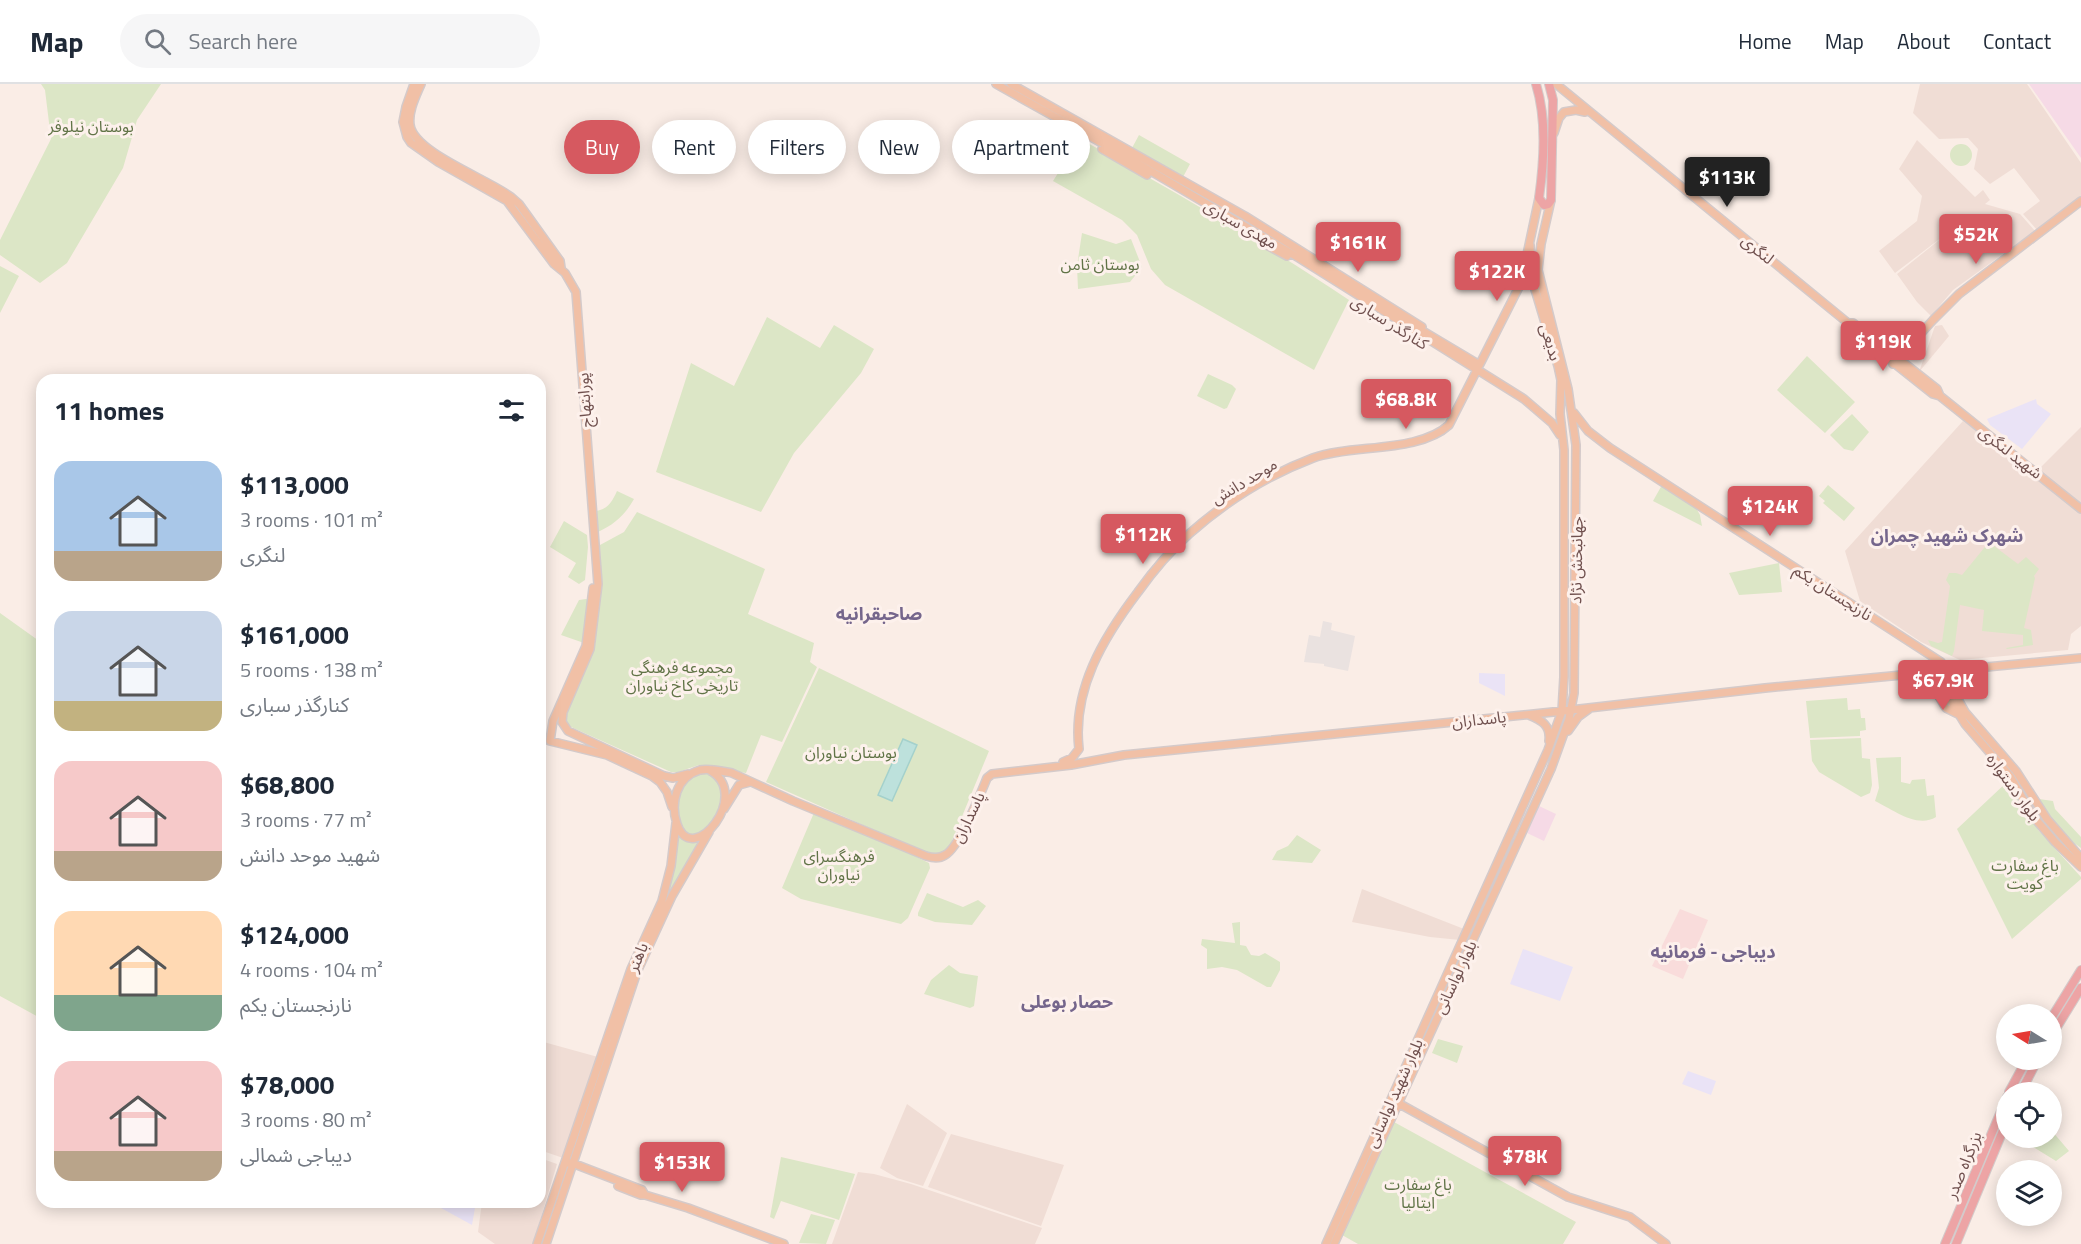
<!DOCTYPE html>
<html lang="en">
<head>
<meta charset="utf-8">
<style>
	body { margin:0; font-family:"Titillium Web","Noto Sans Arabic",sans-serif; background:#f6f6f7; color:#1f2937; height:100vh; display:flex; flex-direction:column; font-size:22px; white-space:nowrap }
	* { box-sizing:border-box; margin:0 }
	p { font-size:20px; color:#747a83 }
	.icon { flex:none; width:33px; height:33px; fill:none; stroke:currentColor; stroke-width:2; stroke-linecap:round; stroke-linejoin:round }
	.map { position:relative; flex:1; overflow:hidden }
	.sheet { position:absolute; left:36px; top:290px; width:510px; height:834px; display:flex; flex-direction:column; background:#fff; border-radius:18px; box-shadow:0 3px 15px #0003 }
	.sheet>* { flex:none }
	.guide { position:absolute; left:564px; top:36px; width:570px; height:54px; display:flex; gap:12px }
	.needle { width:39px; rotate:281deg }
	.controls { position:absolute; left:1996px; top:920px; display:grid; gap:12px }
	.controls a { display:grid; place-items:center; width:66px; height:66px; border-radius:50%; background:#fff; box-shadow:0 3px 15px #0003; font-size:30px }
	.price { position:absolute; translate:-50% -51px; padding:0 14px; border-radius:6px; background:#d65960; color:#fff; font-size:20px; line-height:39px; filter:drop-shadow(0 2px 3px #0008) }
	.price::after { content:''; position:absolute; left:50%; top:36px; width:18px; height:14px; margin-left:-9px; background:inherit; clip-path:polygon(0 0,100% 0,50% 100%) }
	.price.on { background:#222; color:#fff }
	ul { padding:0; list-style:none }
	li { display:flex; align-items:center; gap:18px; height:150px; padding:0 18px }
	li span { display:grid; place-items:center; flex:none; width:168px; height:120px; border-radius:18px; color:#555 }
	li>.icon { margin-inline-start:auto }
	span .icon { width:72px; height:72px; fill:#fffc; stroke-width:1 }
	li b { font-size:26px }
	h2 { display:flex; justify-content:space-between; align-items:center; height:72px; padding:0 18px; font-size:26px }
	.chip { padding:0 21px; border-radius:27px; background:#fff; box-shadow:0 3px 15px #0003; font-size:21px; line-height:54px }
	.chip.on { background:#d65960; color:#fff }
	header { display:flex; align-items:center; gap:36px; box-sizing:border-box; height:84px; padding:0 30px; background:#fff; border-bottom:2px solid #e0e1e3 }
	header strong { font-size:28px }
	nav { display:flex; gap:33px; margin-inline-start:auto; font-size:21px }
	.search { width:420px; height:54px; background:#f6f6f7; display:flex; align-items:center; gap:15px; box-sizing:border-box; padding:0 21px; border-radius:33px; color:#747a83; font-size:22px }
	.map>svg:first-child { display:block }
	.residential { fill:#f0ddd5 }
	.commercial { fill:#f9dcdb }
	.industrial { fill:#eae2e0 }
	.education { fill:#eae3f6 }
	.medical { fill:#f6dae6 }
	.green { fill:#dce6c6 }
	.water { fill:#bde1dc; stroke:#a4d1cc; stroke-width:1.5 }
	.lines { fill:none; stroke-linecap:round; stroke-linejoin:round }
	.major-casing { stroke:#d4caca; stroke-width:10 }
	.highway-casing { stroke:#d4caca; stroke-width:10 }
	.major { stroke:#f1c0a6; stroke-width:7 }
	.highway { stroke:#eda4a5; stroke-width:8 }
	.labels { text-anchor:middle; stroke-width:6; stroke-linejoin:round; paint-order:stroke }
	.park-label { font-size:16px; fill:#617447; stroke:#fdf1ec }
	.street-label { font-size:16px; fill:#70504e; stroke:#fdf1ec }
	.neighbourhood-label { font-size:18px; font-weight:bold; fill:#75668c; stroke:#fdf1ec }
</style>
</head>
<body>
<header>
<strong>Map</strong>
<div class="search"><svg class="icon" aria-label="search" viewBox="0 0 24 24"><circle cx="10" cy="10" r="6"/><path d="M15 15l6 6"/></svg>Search here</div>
<nav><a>Home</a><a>Map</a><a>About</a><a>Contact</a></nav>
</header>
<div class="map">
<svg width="2081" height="1160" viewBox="0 0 2081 1160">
	<rect width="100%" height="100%" fill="#faede6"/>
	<path class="residential" d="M1920,0H2027L2081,79V114L2037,146L2023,130L2040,117L2014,84L1990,100L1974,85L1978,65L1968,54L1939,55L1913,29Z
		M1917,56L1975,113L1983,106L1990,116L1985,120L2020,130L2035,147L1953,206L1931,232L1917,218L1897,190L1954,144L1895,189L1879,167L1917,137L1922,112L1899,85Z
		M1942,241L1949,252L1919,288L1935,242Z
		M1963,337L2031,387L2039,385L2081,343V542L2071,550L2068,566L1960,576L1921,558L1860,517L1845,467Z
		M1362,805L1464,845L1460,856L1430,853L1352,838Z
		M540,957L598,973L563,1074L540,1066Z
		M907,1020L947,1049L923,1102L897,1094L880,1084Z
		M951,1050L1064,1081L1041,1142L928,1103Z
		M540,1074L557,1080L533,1160H495L478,1148L482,1118H540Z
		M858,1088L874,1090L911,1100L1042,1144L1035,1160H832Z"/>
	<path class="commercial" d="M1680,825L1708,836L1683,895L1652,882Z"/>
	<path class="industrial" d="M1323,537L1332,539L1331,546L1355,552L1348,587L1324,582V580L1304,578L1309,551L1320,553Z"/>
	<path class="education" d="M2036,315L2037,320L2051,330L2022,365L1990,341L1987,335Z
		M1479,589L1505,590V612L1479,599Z
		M1523,865L1573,883L1560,917L1510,900Z
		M1688,987L1716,997L1711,1011L1682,1000Z
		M430,1118H476L472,1141Z"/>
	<path class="medical" d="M2029,0H2081V74Z
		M1539,722L1556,730L1544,757L1527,749Z"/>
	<path class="green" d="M41,0H161L137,36L123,84L67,179L40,199L0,171V156L51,55L45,6Z
		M1139,51L1190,80L1183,93L1132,64Z
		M1081,58H1086C1175,108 1264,159 1349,216L1314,286L1165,201L1151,185L1137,151L1122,136L1053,97L1077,59Z
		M1950 71a11 11 0 1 1 22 0a11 11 0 1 1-22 0Z
		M1082,149L1116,160L1131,155L1142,183L1130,198L1078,205L1077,182Z
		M0,182L19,192L0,229Z
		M767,233L820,264L834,241L874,265L861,289L794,369L761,428L656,388L691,279L734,302Z
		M1807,272L1855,318L1825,349L1777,306Z
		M1208,290L1232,301L1236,305L1227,324L1224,325L1197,312Z
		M1852,330L1869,348L1853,367L1844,365L1830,351Z
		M1662,401L1696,424L1700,431L1702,442L1653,417Z
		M1828,401L1855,424L1844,437L1823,419L1825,417L1819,412Z
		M617,407L634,415C625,431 615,440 598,448L596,427C608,425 612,418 617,407Z
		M637,428L765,485L748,530L814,559L810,578L817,583L782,658L761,651L746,689L699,681L678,688H671L571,643L565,637L564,632L594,565L601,501L600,461L624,448Z
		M564,437L587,451L588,463L585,496L579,500L568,493L576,479L550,463Z
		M1998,447L2003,451L1994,462L2018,480L2026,473L2039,485L2034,492L2035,494L2024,544L2031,546L2033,561L2007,565L2006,564L2023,561V551L1982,547L1984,526L1960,521L1954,567L1952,572L1931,562L1928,556L1938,559L1942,558L1950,502L1946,496L1949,489H1956L1962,491Z
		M1779,479L1782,508L1739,511L1729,489Z
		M586,515L589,516L584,559L561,551L579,516Z
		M0,529L42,559V935L0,912Z
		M819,584L989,667L949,764L938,770L926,769L766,698Z
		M1847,614L1848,626L1860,625L1861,634H1865L1866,646L1860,647V652L1810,654L1806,617Z
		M1861,654L1862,674L1870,675L1872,701L1870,709L1861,713L1819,688L1812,677L1810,656Z
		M1901,673V698L1910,700L1912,696L1925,695L1927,712L1934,711L1936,733C1917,745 1892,725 1875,717L1879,704L1876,674Z
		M702,688H706L718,695L722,709L720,726L708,746L699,751H689L681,745L677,730V713L684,699Z
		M2007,698L2039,747L2081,793V795L2012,855L1957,745Z
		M2039,715L2053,717L2055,725L2081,753V764C2063,752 2051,733 2039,715Z
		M816,724L929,779L930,784L908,834L901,840L801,815L782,804Z
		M677,746L681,751H705L660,829L670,797Z
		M1297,751L1321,766L1312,779L1272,776L1277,767L1288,762Z
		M927,809L963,823L978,816L986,822L972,841L935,838L918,832V829Z
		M1240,838V861L1246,862L1251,871L1259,872L1265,869L1280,878V886L1271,903H1267L1237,886L1222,883L1207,885V865L1201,861L1202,855L1235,859L1232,839Z
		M949,881L960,889L978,892L974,922L970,924L924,910L931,896Z
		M1438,955L1463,962L1457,979L1432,969Z
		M1394,1038L1576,1138L1563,1160H1358L1342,1151Z
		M2052,1047L2069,1067L2056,1077L2017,1053H2052Z
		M781,1073L855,1090L839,1136L781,1117L774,1135L770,1133Z
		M811,1130L835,1136L826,1160L799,1159Z"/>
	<path class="water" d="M903,655L917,661L892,717L878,711Z"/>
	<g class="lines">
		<defs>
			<path id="major" d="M414,0L406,23L403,38L407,53L411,59L438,78L507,117L554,180L565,189L576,208L598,500L590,565L563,628L562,638L568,647L664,692L673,694L688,690
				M421,0C416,12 408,27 410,41C414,69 488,95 511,113L519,120L560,177L561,184
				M996,0L1125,72L1299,174L1524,315L1552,339L1560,351
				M1011,0L1245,132L1422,243
				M1556,0L1848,239L1850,244L1933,310L1940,312L2081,425
				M1554,49L1559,34L1564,28L1576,26L1585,28
				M1102,65L1147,91
				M1265,160L1287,172
				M1848,239H1853L1937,305L1940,312
				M1416,243L1478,280
				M1893,280L1933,236L1959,210L2081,117
				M1574,329L1588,347L1610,364L1941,578L1942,587L1965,628L2016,687L2047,735L2081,774
				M593,504L586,562L553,637L550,657L607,671L652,692L660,698L667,708L672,723
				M1933,588L1965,640L2010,692L2032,731L2055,758L2081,783
				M1925,589L1946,624L1958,630
				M1953,606L1954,597L1959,585
				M1529,631C1542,636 1551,642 1549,657
				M1568,647L1578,633L1589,625
				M1079,665C1072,606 1103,554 1138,508C1153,487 1170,467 1189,450C1225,418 1268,391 1313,374C1352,360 1419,369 1449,341L1521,199L1539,114
				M1063,678L1072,674L1079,665
				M709,686C754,709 692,786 677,740C670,719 676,693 700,686C709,684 722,687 732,689L793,717L926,772C933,774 939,775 945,771C959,764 980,711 987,694L992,690L1071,681L1124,671L1553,628L1765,604L2081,574
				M724,725L739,701L750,698
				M1398,1019L1568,1113L1630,1133L1666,1160
				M568,1079H572L642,1106L645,1111L688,1124L784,1160
				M618,1102L641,1111H645
				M537,1160L631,885L662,817L671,782L676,739
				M546,1160L637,888L672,812L709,748
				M1326,1160L1548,666L1562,627L1564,593V366L1560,330L1561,296L1558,282L1531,192L1530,161
				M1334,1160L1551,685L1569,635L1574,609L1576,361L1568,305L1538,186L1541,160L1551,116"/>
			<path id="highway" d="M1536,0C1547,36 1544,77 1539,114L1544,121L1548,120L1551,116L1553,16L1549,0
				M2052,933L2081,886
				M2052,951L2081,904
				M2009,1008L2027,975
				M2021,1008L2038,975
				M1945,1160L2007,1013
				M1956,1160L2007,1037"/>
		</defs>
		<use href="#major" class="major-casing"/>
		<use href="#highway" class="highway-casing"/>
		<use href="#major" class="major"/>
		<use href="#highway" class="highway"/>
	</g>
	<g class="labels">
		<g class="park-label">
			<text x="91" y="48">بوستان نیلوفر</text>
			<text x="1100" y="186">بوستان ثامن</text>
			<text x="682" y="589">مجموعه فرهنگی<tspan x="682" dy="18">تاریخی کاخ نیاوران</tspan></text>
			<text x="851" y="674">بوستان نیاوران</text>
			<text x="839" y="778">فرهنگسرای<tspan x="839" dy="18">نیاوران</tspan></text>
			<text x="2025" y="787">باغ سفارت<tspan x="2025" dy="18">کویت</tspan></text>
			<text x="1418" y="1106">باغ سفارت<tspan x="1418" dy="18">ایتالیا</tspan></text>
		</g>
		<g class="street-label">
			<text transform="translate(1241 140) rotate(30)" y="6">مهدی سباری</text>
			<text transform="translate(1758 165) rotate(39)" y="6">لنگری</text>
			<text transform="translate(1390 238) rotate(32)" y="6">کنارگذر سباری</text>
			<text transform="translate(1551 258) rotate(73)" y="6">بدیعی</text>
			<text transform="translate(584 316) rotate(-94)" y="6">پورابتهاج</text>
			<text transform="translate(2011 368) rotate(38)" y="6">شهید لنگری</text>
			<text transform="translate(1244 397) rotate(-31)" y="6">موحد دانش</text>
			<text transform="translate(1576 476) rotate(-89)" y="6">جهانبخش نژاد</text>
			<text transform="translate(1833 508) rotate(33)" y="6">نارنجستان یکم</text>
			<text transform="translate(1479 635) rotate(-6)" y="6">پاسداران</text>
			<text transform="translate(2014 703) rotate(54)" y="6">بلوار دستواره</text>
			<text transform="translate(968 733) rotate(-64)" y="6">پاسداران</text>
			<text transform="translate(637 873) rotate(-67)" y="6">باهنر</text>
			<text transform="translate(1455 893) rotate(-65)" y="6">بلوار لواسانی</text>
			<text transform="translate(1394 1009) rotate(-66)" y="6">بلوار شهید لواسانی</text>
			<text transform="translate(1963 1081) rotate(-68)" y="6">بزرگراه صدر</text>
		</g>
		<g class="neighbourhood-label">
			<text x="1947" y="458">شهرک شهید چمران</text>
			<text x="879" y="536">صاحبقرانیه</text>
			<text x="1713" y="874">دیباجی - فرمانیه</text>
			<text x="1067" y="924">حصار بوعلی</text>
		</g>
	</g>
</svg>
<div class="controls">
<a><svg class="needle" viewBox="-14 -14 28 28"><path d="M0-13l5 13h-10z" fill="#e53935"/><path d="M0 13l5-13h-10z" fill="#747a83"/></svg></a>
<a><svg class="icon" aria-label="locate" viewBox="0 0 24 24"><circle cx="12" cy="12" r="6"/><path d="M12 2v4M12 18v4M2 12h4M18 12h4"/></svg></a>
<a><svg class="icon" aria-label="layers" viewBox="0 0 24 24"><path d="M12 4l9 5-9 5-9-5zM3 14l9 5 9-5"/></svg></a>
</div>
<b class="price on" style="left:1727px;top:124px">$113K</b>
<b class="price" style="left:1976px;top:181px">$52K</b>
<b class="price" style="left:1358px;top:189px">$161K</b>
<b class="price" style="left:1497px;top:218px">$122K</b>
<b class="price" style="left:1883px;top:288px">$119K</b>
<b class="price" style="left:1406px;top:346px">$68.8K</b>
<b class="price" style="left:1770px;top:453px">$124K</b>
<b class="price" style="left:1143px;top:481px">$112K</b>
<b class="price" style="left:1943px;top:627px">$67.9K</b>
<b class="price" style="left:1525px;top:1103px">$78K</b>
<b class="price" style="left:682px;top:1109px">$153K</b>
<div class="guide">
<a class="chip on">Buy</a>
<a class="chip">Rent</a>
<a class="chip">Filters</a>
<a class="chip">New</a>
<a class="chip">Apartment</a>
</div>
<section class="sheet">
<h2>11 homes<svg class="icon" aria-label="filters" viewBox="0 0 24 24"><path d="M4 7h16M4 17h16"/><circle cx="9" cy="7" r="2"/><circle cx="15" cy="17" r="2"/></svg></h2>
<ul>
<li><span style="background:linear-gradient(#a9c7e8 75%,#b9a48a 0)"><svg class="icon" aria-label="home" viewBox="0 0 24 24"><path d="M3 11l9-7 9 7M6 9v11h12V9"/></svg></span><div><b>$113,000</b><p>3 rooms · 101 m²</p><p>لنگری</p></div></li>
<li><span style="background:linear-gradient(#c9d6e8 75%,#c2b280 0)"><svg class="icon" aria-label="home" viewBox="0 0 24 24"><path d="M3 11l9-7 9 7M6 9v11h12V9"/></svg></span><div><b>$161,000</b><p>5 rooms · 138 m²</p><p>کنارگذر سباری</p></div></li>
<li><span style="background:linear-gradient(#f6c9c9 75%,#b9a48a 0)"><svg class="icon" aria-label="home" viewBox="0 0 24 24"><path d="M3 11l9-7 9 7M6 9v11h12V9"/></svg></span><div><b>$68,800</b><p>3 rooms · 77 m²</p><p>شهید موحد دانش</p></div></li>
<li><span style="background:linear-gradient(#ffd9b3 70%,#7fa58c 0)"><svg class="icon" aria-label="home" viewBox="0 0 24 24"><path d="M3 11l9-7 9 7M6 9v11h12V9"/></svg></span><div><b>$124,000</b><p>4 rooms · 104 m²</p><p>نارنجستان یکم</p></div></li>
<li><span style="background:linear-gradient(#f6c9c9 75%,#b9a48a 0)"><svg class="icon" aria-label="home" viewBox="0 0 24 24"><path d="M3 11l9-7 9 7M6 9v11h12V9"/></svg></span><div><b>$78,000</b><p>3 rooms · 80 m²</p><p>دیباجی شمالی</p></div></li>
</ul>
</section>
</div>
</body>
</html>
